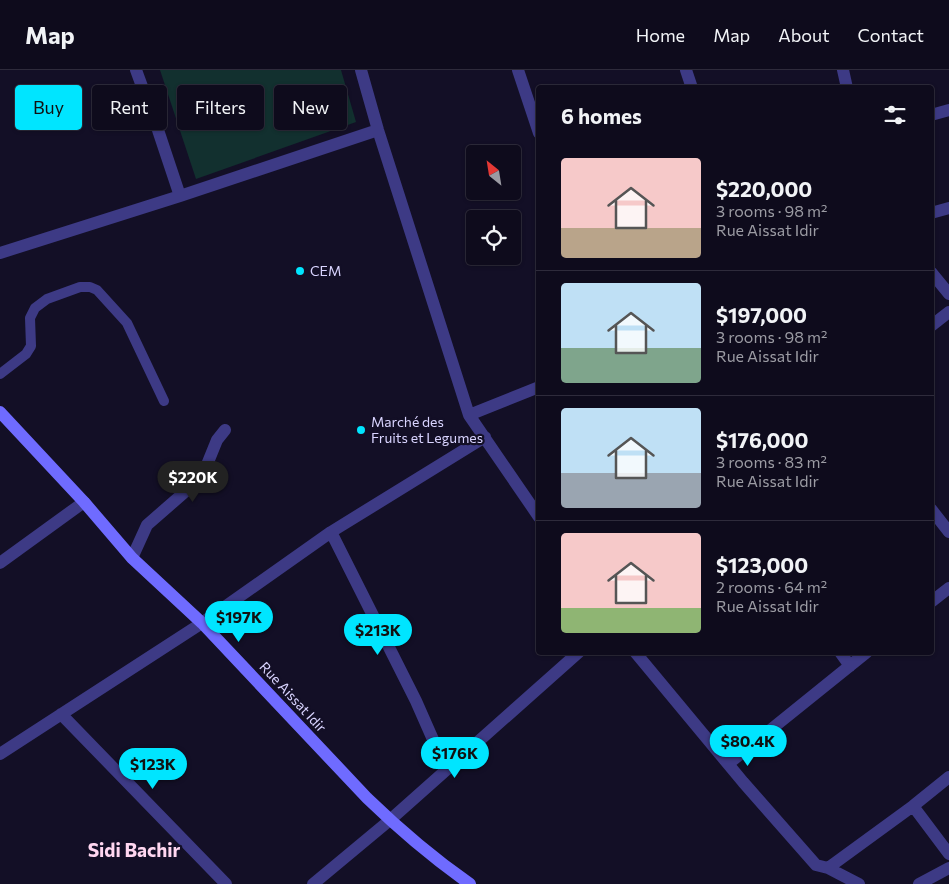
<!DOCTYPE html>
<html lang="en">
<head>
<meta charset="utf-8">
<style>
	body { margin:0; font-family:Commissioner,sans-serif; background:#1c1929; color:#f1f3f6; height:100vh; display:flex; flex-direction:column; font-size:19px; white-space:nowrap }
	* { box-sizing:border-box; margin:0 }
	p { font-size:16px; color:#9b9ba3 }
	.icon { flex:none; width:28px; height:28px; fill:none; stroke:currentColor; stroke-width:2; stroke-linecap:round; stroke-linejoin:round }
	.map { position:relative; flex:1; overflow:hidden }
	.panel { position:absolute; left:536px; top:15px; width:398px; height:570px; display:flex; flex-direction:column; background:#0e0b1c; border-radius:5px; box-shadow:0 1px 4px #0004,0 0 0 1px #2e2b3b }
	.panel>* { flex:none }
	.guide { position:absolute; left:15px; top:15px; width:446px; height:45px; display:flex; gap:10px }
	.needle { width:32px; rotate:330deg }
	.controls { position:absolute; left:466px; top:75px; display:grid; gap:10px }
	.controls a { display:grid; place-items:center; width:55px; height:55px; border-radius:5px; background:#0e0b1c; box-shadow:0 1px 4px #0004,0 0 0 1px #2e2b3b; font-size:25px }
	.price { position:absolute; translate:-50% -42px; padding:0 11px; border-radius:18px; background:#00e5ff; color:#111; font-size:16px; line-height:32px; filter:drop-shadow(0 1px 2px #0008) }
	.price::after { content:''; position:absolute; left:50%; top:30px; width:15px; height:11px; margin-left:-8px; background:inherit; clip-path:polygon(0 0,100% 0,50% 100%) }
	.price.current { background:#222; color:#fff }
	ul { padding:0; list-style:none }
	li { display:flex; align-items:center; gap:15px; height:125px; padding:0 25px }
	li+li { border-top:1px solid #2e2b3b }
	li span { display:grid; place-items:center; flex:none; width:140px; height:100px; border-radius:5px; color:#555 }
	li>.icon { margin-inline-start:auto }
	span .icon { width:60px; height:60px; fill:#fffc; stroke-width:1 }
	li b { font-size:21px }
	h2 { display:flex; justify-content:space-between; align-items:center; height:60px; padding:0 25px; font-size:21px }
	.tag { padding:0 18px; border-radius:5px; background:#0e0b1c; box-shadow:0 1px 4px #0004,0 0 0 1px #2e2b3b; font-size:18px; line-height:45px }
	.tag.current { background:#00e5ff; color:#111 }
	header { display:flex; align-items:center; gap:30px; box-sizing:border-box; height:70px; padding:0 25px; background:#0e0b1c; border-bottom:1px solid #2e2b3b }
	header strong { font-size:24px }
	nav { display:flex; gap:28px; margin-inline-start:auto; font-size:18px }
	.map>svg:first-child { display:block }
	.pitch { fill:#12302f }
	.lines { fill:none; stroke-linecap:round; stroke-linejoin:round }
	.lane { stroke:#3d3a85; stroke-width:10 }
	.street { stroke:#3d3a85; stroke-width:12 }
	.secondary { stroke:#6f6bff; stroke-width:12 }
	.poi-dot { fill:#00e5ff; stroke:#130f26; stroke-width:2 }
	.labels { text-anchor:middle; stroke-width:4.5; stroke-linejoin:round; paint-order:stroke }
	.poi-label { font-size:14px; fill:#d9d4ff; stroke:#130f26; text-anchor:start }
	.street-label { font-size:14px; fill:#d9d4ff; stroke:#130f26 }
	.district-label { font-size:19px; font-weight:bold; fill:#ffd6f0; stroke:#130f26 }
</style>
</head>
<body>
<header>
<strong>Map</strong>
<nav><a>Home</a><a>Map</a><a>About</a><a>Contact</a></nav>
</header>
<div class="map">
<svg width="949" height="814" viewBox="0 0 949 814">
	<rect width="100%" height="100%" fill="#130f26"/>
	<path class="pitch" d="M160,0H341L356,52L196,109Z"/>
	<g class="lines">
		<path class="lane" d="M0,304L26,284L31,276L30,248L35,238L47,229L80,217H90L97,220L127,253L164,331"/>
		<path class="street" d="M136,0L158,60L180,126
			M361,0L378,60L469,345L539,447
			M518,0L539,63
			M686,0L692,18
			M843,0L847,18
			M931,45L949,40
			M931,143L949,138
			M0,183L180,126L378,60
			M931,202L949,224
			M931,256L949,242
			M469,345L539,317
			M931,439L949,462
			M331,462L416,631L446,699
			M132,488L147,455L202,407L217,370L225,360
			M0,493L84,432
			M931,532L949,518
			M635,582L743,712L816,795L828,798L859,814
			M840,582L850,596
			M61,644L226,814
			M0,684L202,553L331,462L485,367
			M728,694L867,582
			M913,736L949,784
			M828,798L913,736L949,707
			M313,814L390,750L579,582
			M919,814L949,798"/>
		<path class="secondary" d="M0,342L84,432L132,488L202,553L367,728C399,759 433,788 470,814"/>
	</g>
	<g class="poi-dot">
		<circle cx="300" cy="201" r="5"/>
		<circle cx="361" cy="360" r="5"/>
	</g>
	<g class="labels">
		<g class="poi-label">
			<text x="310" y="206">CEM</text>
			<text x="371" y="357">Marché des<tspan x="371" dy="16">Fruits et Legumes</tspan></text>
		</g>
		<g class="street-label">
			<text transform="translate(293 627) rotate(47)" y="5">Rue Aissat Idir</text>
		</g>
		<g class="district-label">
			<text x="134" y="787">Sidi Bachir</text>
		</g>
	</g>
</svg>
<div class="controls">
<a><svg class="needle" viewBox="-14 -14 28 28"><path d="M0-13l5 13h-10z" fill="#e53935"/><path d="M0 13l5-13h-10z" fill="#9b9ba3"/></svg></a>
<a><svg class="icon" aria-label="locate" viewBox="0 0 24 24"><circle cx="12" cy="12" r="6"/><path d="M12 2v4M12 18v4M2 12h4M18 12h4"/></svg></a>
</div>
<b class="price current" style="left:193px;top:433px">$220K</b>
<b class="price" style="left:239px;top:573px">$197K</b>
<b class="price" style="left:378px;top:586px">$213K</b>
<b class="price" style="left:748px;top:697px">$80.4K</b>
<b class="price" style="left:455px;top:709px">$176K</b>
<b class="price" style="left:153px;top:720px">$123K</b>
<div class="guide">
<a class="tag current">Buy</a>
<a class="tag">Rent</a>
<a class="tag">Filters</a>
<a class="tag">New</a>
</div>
<section class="panel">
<h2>6 homes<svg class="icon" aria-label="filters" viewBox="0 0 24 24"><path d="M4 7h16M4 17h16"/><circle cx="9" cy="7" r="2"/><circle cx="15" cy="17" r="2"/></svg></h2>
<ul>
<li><span style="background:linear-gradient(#f6c9c9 70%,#b9a48a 0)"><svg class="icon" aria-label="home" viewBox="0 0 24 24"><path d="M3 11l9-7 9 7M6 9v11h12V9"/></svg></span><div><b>$220,000</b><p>3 rooms · 98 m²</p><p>Rue Aissat Idir</p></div></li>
<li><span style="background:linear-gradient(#bfe0f5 65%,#7fa58c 0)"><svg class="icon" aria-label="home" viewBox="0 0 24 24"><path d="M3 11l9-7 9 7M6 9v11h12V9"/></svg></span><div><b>$197,000</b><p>3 rooms · 98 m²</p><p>Rue Aissat Idir</p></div></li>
<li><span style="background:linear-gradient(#bfe0f5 65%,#9aa5b1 0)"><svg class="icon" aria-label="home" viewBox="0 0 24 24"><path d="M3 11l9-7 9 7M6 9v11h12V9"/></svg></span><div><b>$176,000</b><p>3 rooms · 83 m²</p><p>Rue Aissat Idir</p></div></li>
<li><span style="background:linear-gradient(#f6c9c9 75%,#8fb573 0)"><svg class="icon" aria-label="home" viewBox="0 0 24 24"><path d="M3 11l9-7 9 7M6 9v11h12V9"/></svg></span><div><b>$123,000</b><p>2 rooms · 64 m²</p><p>Rue Aissat Idir</p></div></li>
</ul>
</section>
</div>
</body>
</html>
